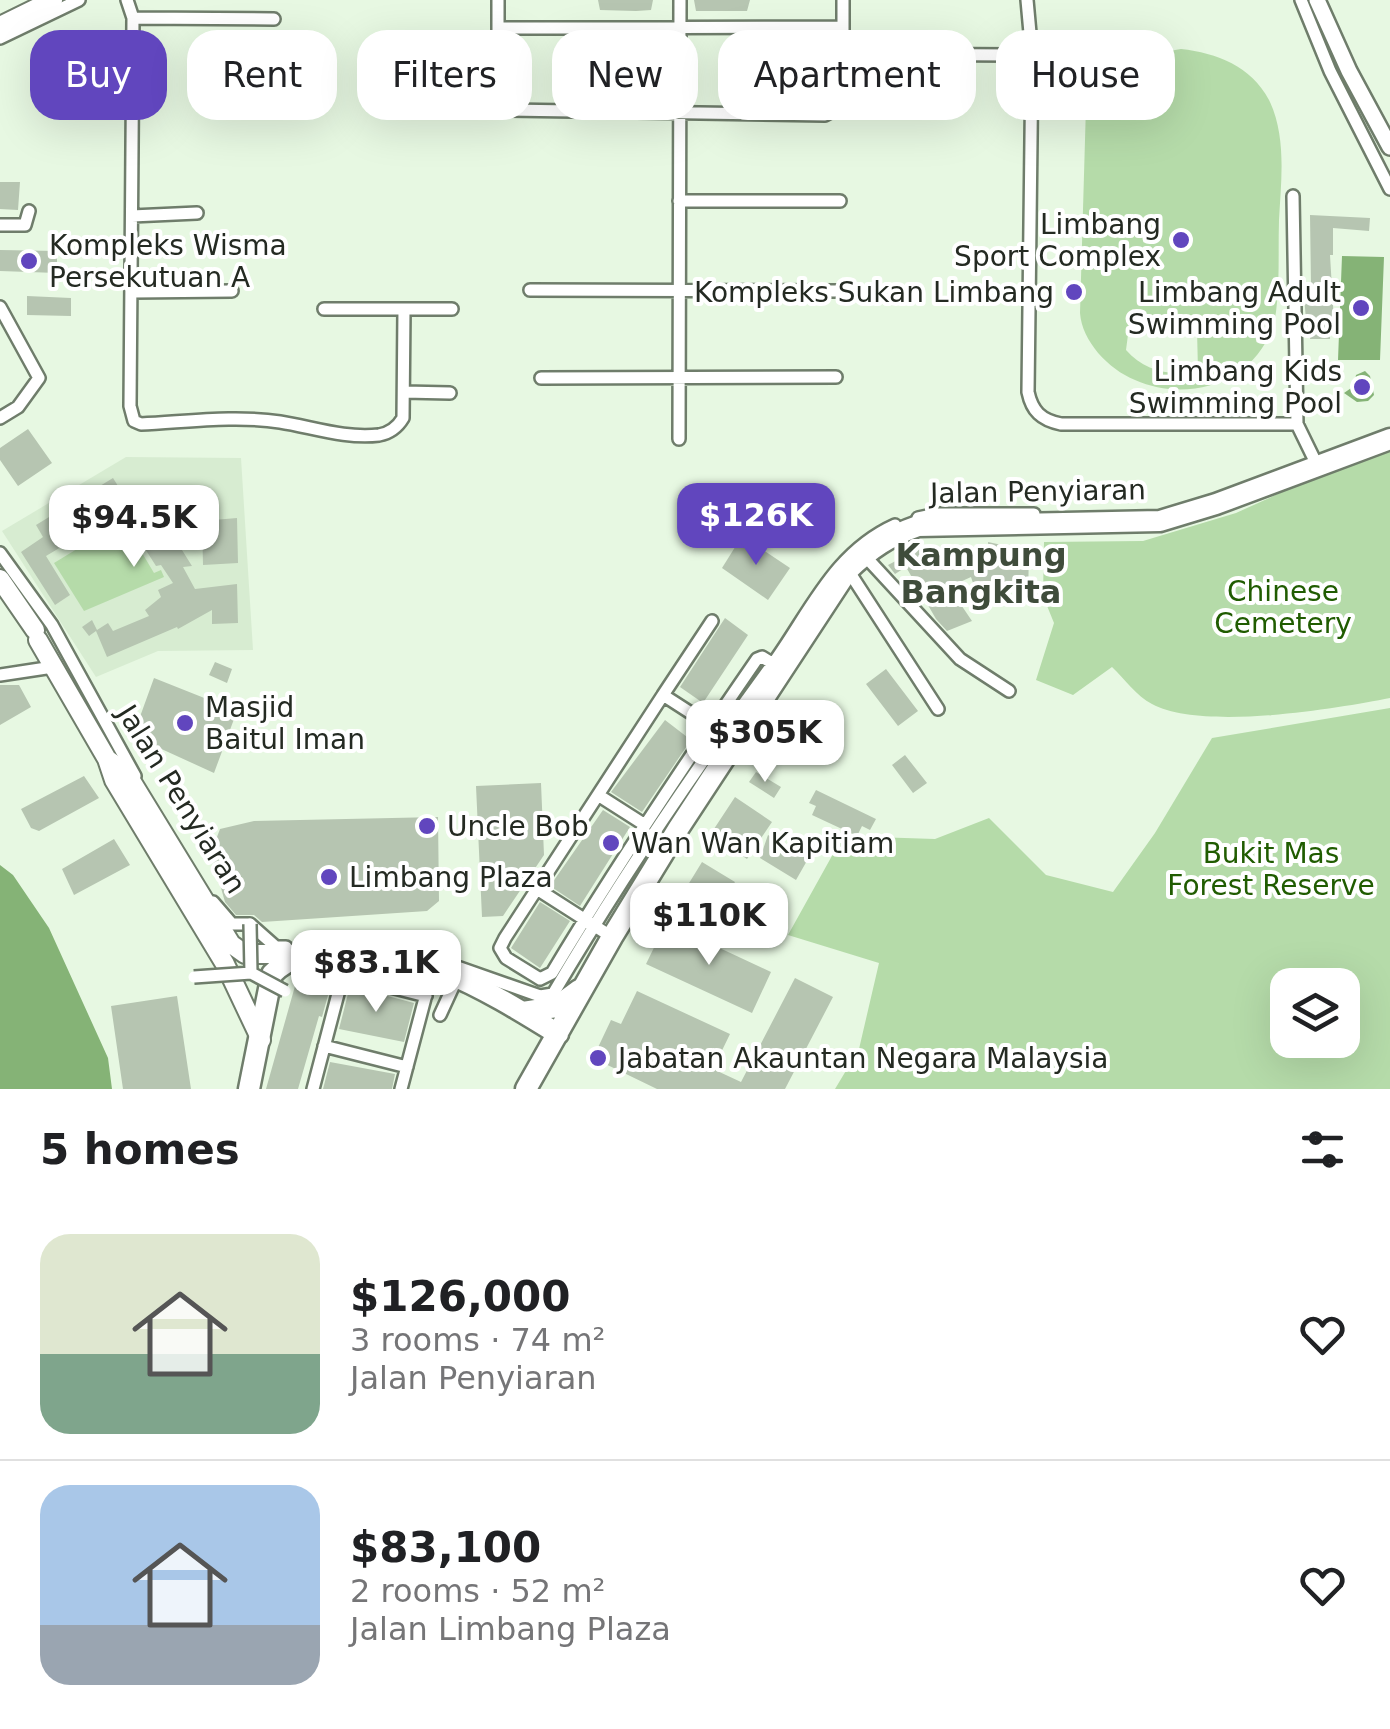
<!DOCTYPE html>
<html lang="en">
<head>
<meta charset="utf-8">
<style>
	body { margin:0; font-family:"DejaVu Sans",sans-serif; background:#f2f2f2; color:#202124; height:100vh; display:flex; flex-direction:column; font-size:38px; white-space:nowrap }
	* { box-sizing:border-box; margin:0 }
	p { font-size:32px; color:#757577 }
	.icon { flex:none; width:55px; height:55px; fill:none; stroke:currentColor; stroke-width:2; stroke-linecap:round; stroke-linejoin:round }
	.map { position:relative; height:1089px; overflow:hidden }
	.drawer { display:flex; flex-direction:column; background:#fff; flex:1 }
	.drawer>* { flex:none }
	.banner { position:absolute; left:30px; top:30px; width:1330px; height:90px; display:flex; gap:20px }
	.tools { position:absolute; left:1270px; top:968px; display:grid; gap:20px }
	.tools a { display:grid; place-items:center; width:90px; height:90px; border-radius:20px; background:#fff; box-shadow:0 10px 40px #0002; font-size:50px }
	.price { position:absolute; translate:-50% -85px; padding:0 22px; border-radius:20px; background:#fff; color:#222; font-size:32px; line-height:65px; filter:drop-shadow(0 2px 5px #0008) }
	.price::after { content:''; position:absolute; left:50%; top:60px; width:30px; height:22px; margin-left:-15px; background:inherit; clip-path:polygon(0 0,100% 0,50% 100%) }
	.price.active { background:#6146be; color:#fff }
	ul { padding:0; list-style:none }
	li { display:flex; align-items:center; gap:30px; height:250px; padding:0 40px }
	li+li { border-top:2px solid #e0e0e0 }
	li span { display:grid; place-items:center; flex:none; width:280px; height:200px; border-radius:30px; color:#555 }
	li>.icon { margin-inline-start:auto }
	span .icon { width:120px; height:120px; fill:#fffc; stroke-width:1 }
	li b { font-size:42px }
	h2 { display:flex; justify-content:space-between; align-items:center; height:120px; padding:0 40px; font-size:42px }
	.chip { padding:0 35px; border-radius:30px; background:#fff; box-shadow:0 10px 40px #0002; font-size:35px; line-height:90px }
	.chip.active { background:#6146be; color:#fff }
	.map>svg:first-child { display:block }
	.built { fill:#d7ecd1 }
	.green { fill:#b5dba9; fill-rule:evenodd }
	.water { fill:#85b376 }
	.building { fill:#b6c5b1 }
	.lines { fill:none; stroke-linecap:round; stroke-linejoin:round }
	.street-casing { stroke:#6f7d6b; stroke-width:16 }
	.secondary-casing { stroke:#6f7d6b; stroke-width:20 }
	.primary-casing { stroke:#6f7d6b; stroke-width:22 }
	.highway-casing { stroke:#6f7d6b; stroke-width:25 }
	.street { stroke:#fff; stroke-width:11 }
	.secondary { stroke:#fff; stroke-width:15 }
	.primary { stroke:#fff; stroke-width:18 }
	.highway { stroke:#fff; stroke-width:20 }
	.street-bridge-casing { stroke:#6f7d6b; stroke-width:16; stroke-linecap:butt }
	.street-bridge { stroke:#fff; stroke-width:11 }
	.poi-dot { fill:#6146be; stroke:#fff; stroke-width:4 }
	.labels { text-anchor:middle; stroke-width:8; stroke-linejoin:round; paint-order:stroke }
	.poi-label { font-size:28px; fill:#242a22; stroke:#fff; text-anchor:start }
	.street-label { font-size:28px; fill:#242a22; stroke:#fff }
	.park-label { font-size:28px; fill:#205c01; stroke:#fff }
	.quarter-label { font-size:32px; font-weight:bold; fill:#3f4c3b; stroke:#fff }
</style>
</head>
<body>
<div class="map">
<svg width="1390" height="1089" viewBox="0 0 1390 1089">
	<rect width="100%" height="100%" fill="#e7f8e2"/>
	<path class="built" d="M126,457L241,458L253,650L158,651L96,677L2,531Z"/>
	<path class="green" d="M1181,49C1217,53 1251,66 1269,100C1287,137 1281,181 1279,220C1278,250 1280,282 1276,312C1265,380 1192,405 1135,380C1108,369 1082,341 1080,313L1087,71C1120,70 1149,54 1181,49ZM1129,327L1197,330L1198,371C1171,377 1144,371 1126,350Z
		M1390,443V698C1334,709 1202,731 1152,704C1137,697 1124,678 1112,667L1073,695L1036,680L1054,623L1043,596L1044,542L1143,541L1236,513Z
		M123,521L154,573L161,570L164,577L84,611L54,563Z
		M1390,708V1089H835L859,1049L879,963L788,935L843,836L935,839L989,818L1046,875L1113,892L1155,833L1212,738ZM1288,985H1342V1040H1288Z"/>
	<path class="water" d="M1342,256L1384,257L1380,360H1338Z
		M1365,371L1370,376L1374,395L1368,401L1357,402L1344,393L1354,386L1356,375Z
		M0,865L13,875L49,928L108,1058L112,1089H0Z"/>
	<path class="building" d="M598,0H653L651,10L636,11L600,10Z
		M694,0H750L747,11H696Z
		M97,57V60H103L104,74H86V78L49,79V75L35,76V63H42V59Z
		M388,63L484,64V84H480L479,116L388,115Z
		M0,182H20L18,210L0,209Z
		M1310,215L1370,218L1369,231L1333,228V255H1330L1334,322L1329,323L1330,339H1310L1312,321L1306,320L1304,296H1308V286L1311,285Z
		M0,250L57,251V273L0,271Z
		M27,296L71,298V316L27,315Z
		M28,429L52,463L18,486L0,460V448Z
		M113,478L133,510L150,499L192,566L183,567L195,589L237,584L238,623L212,624V610L178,629L177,627L107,657L96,631L89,636L82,627L92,620L97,630L108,623L113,631L149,616L145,610L161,597L158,590L173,583L161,565L156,566L121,511L115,515L110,507L61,535L66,544L46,556L70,595L55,605L21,552L43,537L36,525Z
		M237,518L238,563L203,565L202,521Z
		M742,536L790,568L768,600L722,568Z
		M988,542L1029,551L1028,597L1000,587L999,594L984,596L985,589L976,592L971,577L949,587L972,621L947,631L936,619L906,567L895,574L888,565L924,546L927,558L932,556L934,559L955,549L958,558L989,551Z
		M725,618L748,635L703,703L680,687Z
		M215,662L232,669L227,683L209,675Z
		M886,669L918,711L898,726L866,684Z
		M154,678L237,711L214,773L133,736Z
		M0,685H19L31,707L0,725Z
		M665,720L691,740L642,812L611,792Z
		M905,755L927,783L913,793L892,765Z
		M756,772L781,787L774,798L749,782Z
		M84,776L99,798L39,831L31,828L21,809Z
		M541,783L544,855L503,916L482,917L476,786Z
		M816,790L876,819L870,830L862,826L857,836L812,815L816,806L809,803Z
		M735,797L772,822L747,859L710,835Z
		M603,810L630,827L580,906L550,886Z
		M438,817L439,901L427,911L262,922L254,915H236L225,902L211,853L220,829L254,821Z
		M768,835L808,859L796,880L760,858Z
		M114,839L130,865L74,895L62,869Z
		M702,862L735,882L709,926L675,906Z
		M748,893L777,903L769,929L740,919Z
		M540,902L570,921L540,968L511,948Z
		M666,923L771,972L752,1013L646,964Z
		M795,978L833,997L785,1089H657L593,1058L611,1020L621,1024L637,991L730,1034L713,1069L741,1082Z
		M297,979L330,988L322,1017L319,1016L298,1089H266Z
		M350,986L414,1003L404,1042L339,1029Z
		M177,996L191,1089H123L111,1006Z
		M330,1062L395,1074L392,1089H323Z"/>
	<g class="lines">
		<defs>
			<path id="street" d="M127,0L133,18L130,406L134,421L141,424C186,422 235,415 280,422C312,427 345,439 379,435C390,433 397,428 403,418L404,309
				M498,0V96L506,110L825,115L840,107L843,98V0
				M1027,0L1032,55L1028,392C1032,411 1041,420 1061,424H1297
				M1301,0L1330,71L1390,189
				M133,18L274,19
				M498,28L843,27
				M0,38L79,0
				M843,54L1013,55
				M1293,196L1297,424L1318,467
				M679,201H840
				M132,216L197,213
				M0,225H25L29,211
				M530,290L838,291
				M133,292L232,291
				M0,307L39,378L18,407L0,418
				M324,309H452
				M541,378L836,377
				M404,392L450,393
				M679,439L680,0
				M918,518L937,514H1034
				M0,553L52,625L135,776
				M864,555L960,659L1009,691
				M848,570L938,709
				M0,675L53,667
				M663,695L712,621
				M725,735L663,695L505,938L500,948L506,958L540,979L552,973C616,866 686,762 757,659L762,657L775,665
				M598,795L645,825
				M537,889L612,937
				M213,902L232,924H250L276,947H286
				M443,962L540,996L553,994C620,880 694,771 772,665C810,613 833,553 895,525
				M343,975L426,996
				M440,1015L457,978
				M324,1046L407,1067
				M313,1089L349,952
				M401,1089L433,968"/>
			<path id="secondary" d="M1317,0L1349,71L1390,147"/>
			<path id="primary" d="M0,26L53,0
				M0,579L35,630
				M38,640L107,759L114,780L225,964L261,1040
				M107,759L127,774L231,944L245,954H302"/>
			<path id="highway" d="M523,1012L556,1007L579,990
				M249,1089L272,974C307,936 398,953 442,971C482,987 521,1011 558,1034
				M526,1089L612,937L678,829L848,570C870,549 889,536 918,526L1160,521L1216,504L1390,439"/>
		</defs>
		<use href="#street" class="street-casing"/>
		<use href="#secondary" class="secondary-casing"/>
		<use href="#primary" class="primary-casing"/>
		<use href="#highway" class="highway-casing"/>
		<use href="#street" class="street"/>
		<use href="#secondary" class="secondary"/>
		<use href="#primary" class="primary"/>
		<use href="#highway" class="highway"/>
		<defs>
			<path id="street-bridge" d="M250,924L251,973L285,991
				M194,977L251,973"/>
		</defs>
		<use href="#street-bridge" class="street-bridge-casing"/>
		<use href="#street-bridge" class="street-bridge"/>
	</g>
	<g class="poi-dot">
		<circle cx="1181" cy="240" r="10"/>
		<circle cx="29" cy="261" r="10"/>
		<circle cx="1074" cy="292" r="10"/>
		<circle cx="1361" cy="308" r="10"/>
		<circle cx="1362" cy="387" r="10"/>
		<circle cx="185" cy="723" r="10"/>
		<circle cx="427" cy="826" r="10"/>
		<circle cx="611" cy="843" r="10"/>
		<circle cx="329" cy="877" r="10"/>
		<circle cx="598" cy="1058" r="10"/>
	</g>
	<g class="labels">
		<g class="poi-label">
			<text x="1161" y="234" text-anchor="end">Limbang<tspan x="1161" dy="32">Sport Complex</tspan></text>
			<text x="49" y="255">Kompleks Wisma<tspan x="49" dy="32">Persekutuan A</tspan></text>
			<text x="1054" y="302" text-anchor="end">Kompleks Sukan Limbang</text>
			<text x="1341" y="302" text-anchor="end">Limbang Adult<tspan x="1341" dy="32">Swimming Pool</tspan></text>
			<text x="1342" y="381" text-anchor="end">Limbang Kids<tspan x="1342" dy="32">Swimming Pool</tspan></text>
			<text x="205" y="717">Masjid<tspan x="205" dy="32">Baitul Iman</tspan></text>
			<text x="447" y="836">Uncle Bob</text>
			<text x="631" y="853">Wan Wan Kapitiam</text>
			<text x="349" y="887">Limbang Plaza</text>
			<text x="618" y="1068">Jabatan Akauntan Negara Malaysia</text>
		</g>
		<g class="street-label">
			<text transform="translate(1038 491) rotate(-1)" y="10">Jalan Penyiaran</text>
			<text transform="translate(182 799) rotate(58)" y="10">Jalan Penyiaran</text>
		</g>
		<g class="park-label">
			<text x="1283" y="601">Chinese<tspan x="1283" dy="32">Cemetery</tspan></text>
			<text x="1271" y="863">Bukit Mas<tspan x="1271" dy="32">Forest Reserve</tspan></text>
		</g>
		<g class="quarter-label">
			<text x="981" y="566">Kampung<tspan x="981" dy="37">Bangkita</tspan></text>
		</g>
	</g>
</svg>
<div class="tools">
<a><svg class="icon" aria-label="layers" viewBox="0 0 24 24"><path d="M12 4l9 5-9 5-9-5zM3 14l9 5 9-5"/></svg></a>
</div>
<b class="price active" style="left:756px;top:568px">$126K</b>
<b class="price" style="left:134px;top:570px">$94.5K</b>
<b class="price" style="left:765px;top:785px">$305K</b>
<b class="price" style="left:709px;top:968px">$110K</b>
<b class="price" style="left:376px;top:1015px">$83.1K</b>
<div class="banner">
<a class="chip active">Buy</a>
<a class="chip">Rent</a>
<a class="chip">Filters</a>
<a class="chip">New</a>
<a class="chip">Apartment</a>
<a class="chip">House</a>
</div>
</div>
<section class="drawer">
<h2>5 homes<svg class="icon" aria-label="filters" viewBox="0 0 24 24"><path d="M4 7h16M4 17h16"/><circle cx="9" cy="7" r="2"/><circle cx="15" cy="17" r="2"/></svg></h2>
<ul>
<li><span style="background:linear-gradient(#dfe7d0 60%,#7fa58c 0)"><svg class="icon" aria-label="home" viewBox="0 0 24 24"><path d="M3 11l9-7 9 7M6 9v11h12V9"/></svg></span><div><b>$126,000</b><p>3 rooms · 74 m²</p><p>Jalan Penyiaran</p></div><svg class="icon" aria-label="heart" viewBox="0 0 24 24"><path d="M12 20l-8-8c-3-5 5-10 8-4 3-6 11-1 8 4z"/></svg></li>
<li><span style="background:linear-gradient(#a9c7e8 70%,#9aa5b1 0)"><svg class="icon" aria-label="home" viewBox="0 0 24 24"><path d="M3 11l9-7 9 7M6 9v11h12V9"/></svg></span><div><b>$83,100</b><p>2 rooms · 52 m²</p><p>Jalan Limbang Plaza</p></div><svg class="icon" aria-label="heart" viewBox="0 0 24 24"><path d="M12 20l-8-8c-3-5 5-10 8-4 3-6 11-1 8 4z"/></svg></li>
</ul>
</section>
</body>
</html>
